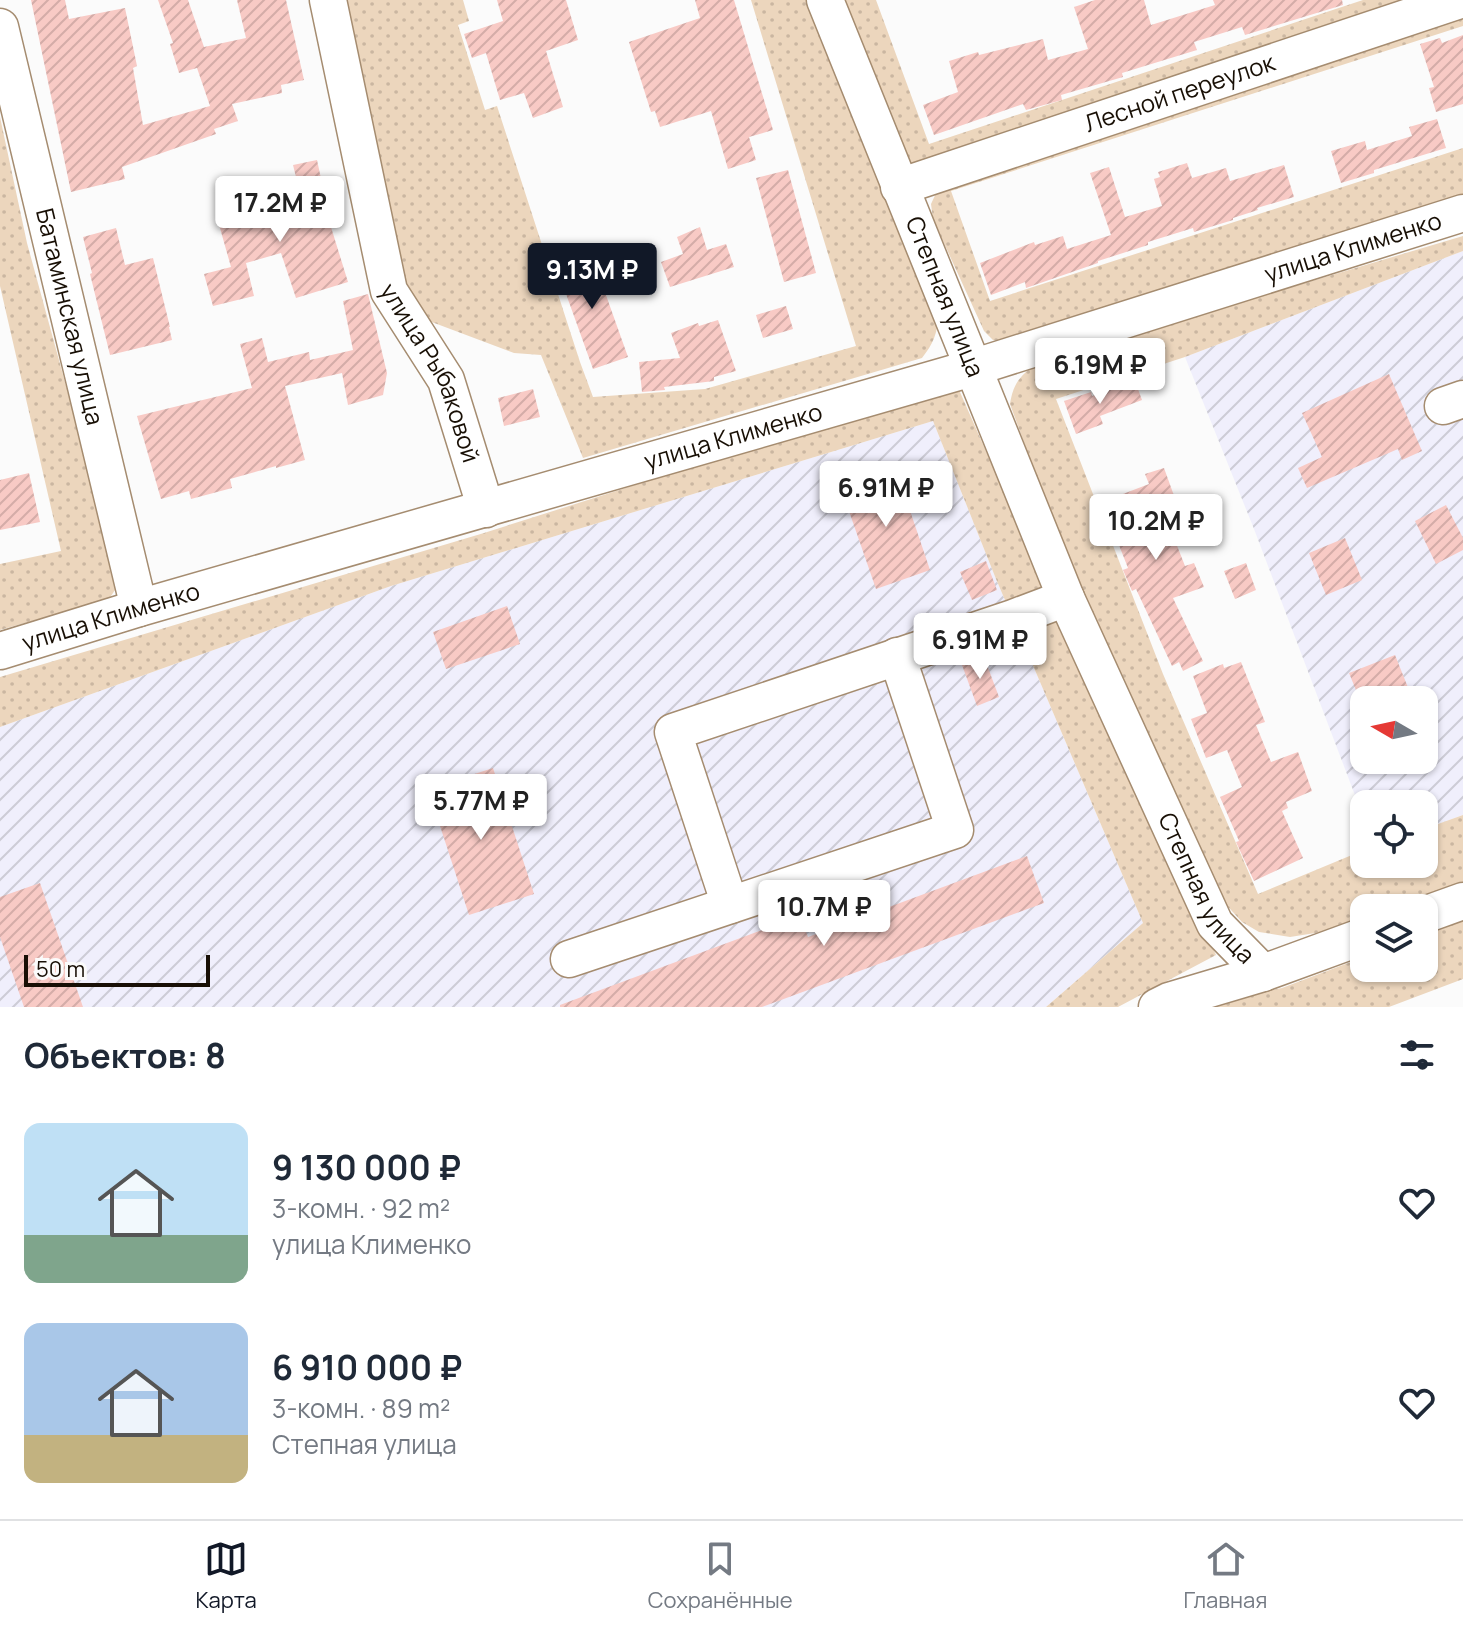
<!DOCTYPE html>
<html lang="ru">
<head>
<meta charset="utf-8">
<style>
	body { margin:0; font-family:Manrope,sans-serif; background:#f2f2f3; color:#1f2937; height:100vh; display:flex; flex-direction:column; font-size:30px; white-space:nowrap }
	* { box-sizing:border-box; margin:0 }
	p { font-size:26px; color:#747a83 }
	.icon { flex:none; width:44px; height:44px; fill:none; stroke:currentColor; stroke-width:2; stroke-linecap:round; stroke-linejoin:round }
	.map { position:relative; height:1007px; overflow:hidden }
	.sheet { display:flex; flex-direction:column; background:#fff; flex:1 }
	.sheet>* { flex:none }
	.needle { width:52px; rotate:279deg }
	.fabs { position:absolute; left:1350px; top:686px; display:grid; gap:16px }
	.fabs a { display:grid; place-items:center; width:88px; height:88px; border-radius:16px; background:#fff; box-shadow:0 2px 6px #0004; font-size:40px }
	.scale { position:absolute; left:24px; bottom:20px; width:186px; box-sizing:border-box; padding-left:8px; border:4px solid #180f05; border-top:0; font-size:22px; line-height:28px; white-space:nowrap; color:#180f05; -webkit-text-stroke:6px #fbfbfb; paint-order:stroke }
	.price { position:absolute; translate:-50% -68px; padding:0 18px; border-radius:8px; background:#fff; color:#222; font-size:26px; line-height:52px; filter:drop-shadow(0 2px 4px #0008) }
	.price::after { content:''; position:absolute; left:50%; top:48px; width:24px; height:18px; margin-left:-12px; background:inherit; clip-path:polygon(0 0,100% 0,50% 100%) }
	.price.active { background:#111827; color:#fff }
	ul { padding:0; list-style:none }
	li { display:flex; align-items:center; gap:24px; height:200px; padding:0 24px }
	li span { display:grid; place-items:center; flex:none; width:224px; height:160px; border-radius:16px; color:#555 }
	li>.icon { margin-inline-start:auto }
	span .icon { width:96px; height:96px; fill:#fffc; stroke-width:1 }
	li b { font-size:34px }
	h2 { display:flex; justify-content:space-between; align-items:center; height:96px; padding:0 24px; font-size:34px }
	.menu { display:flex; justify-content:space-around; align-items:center; height:112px; border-top:2px solid #e0e1e3; background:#fff; font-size:22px; color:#747a83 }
	.menu a { display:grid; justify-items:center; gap:4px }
	.menu .active { color:#111827 }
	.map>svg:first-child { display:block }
	.industrial { fill:url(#industrial-furrows); fill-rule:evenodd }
	.grass { fill:url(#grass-dots) }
	.building { fill:url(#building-hatch) }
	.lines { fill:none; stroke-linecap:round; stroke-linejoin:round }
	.minor-casing { stroke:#a58c70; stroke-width:39 }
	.minor { stroke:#fff; stroke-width:36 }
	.labels { text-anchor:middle; stroke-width:6; stroke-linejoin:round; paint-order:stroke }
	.street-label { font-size:24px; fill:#180f05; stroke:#fbfbfb }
</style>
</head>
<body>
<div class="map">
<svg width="1463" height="1007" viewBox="0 0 1463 1007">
	<defs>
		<pattern id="industrial-furrows" width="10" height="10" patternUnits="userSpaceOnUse" patternTransform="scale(2)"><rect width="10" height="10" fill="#f0effc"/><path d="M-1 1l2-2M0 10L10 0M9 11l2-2" fill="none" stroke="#cdccd6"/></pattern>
		<pattern id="grass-dots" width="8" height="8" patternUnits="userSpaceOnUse" patternTransform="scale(2)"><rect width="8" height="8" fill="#ecd6bd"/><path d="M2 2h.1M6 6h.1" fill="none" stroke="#cab6a1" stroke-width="1.8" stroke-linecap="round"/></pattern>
		<pattern id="building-hatch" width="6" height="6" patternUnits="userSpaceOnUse" patternTransform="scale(2)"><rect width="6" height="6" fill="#f8cac5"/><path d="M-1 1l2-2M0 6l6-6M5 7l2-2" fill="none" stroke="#d4aca8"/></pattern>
	</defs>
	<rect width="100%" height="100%" fill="#fbfbfb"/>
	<path class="industrial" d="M1463,251V815L1424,829V804H1364V819L1254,529L1185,357ZM1364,700H1424V760H1364Z
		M933,421L996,579L1143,923L1046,1007H0V727L391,586Z"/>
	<path class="grass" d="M331,0H463L469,21L458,25L485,110L497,106L580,362L593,397L705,389L856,346L751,0H813L938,315C938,333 933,344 922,358L583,458L541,355L514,353L429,321L409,300Z
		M839,0H876L929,144L1363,0H1425L912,168Z
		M1463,13V26L951,191L990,301L1463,148V196L1002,342L993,340L984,331L933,219L931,204L938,189Z
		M0,117L27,243L107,536L117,587L111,596L106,600L0,630V564L61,551L0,286Z
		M1463,236V251L1185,357L1056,399L1163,674L1258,894L1364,850V864H1424V829L1463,815V882L1393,908H1364V919L1328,931L1290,937L1259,932L1242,922L1221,899L1147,743L1053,522L1010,404C1013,386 1018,378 1032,367L1248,300Z
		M956,383L1062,624L1216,955L1118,1007H1046L1143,923L996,579L933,421L391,586L0,727V677L484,533Z
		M1463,920V979L1389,1007H1194L1282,988L1364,957V968H1424V935Z"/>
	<path class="building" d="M31,0H65L69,19L125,8L137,66L133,68L143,125L210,106L197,68L179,73L170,44L173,43L158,0H188L204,47L246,38L237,0H286L304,80L281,85L282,93L232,104L238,121L214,129L216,134L122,167L125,179L71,192Z
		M497,0H566L578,40L546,51L563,107L533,118L524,93L500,100L486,53L472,58L464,34L503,21Z
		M695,0H734L773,130L749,137L756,160L728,169L711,111L660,127L655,111L651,112L629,42L700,18Z
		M1095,0H1144L1151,25L1215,5L1213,0H1342L1343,5L1245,35L1242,27L1194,42L1197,50L1122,73L1123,77L1061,95L1062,100L1026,110L1023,104L934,135L923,105L958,92L949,61L978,52L979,55L1043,39L1048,60L1088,49L1074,7Z
		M1463,35V104L1436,112L1429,88L1434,87L1420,44L1440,38L1442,43Z
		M1437,119L1446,148L1374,170V173L1341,183L1331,151L1365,141L1367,150L1412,136L1409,127Z
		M317,160L325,197L322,198L348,282L296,298L281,253L246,263L254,296L213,306L204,274L231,267L216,214L260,202L267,220L304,209L293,165Z
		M1187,163L1192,178L1226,168L1230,181L1284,165L1294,197L1257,208L1258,210L1233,218V220L1194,232L1193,228L1148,242V245L1098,261V263L1026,288L1025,282L991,295L980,263L1034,242L1035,245L1063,236L1067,249L1111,235L1090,173L1109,167L1125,217L1162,206L1154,179L1160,177L1158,172Z
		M788,170L816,273L784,282L756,178Z
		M700,227L707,250L726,244L734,267L670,287L661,262L683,254L677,237Z
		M116,228L125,265L153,258L170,327H169L172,340L110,355L90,274L92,273L83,237Z
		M591,253L628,357L593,369L556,266Z
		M368,294L387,373L383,395L348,405L342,373L285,386L305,460L276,468V466L230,479L232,488L191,499L189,491L161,499L137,416L252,388L240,344L262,338L268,362L309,352L310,360L353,350L343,301Z
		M786,306L793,329L763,338L756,315Z
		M718,320L736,371L714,377V381L664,387L665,390L642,392L639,362L680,358L671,333L698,323L699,326Z
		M1389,374L1422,451L1402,460L1398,449L1307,488L1298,468L1322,457L1302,413Z
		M1135,381L1142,400L1100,416L1103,424L1076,434L1064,401L1091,392L1092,396Z
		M533,389L540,417L504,426L498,398Z
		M1164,468L1181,515L1167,520L1185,566L1194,563L1204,587L1173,598L1203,661L1183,671L1179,662L1172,666L1136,589L1132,591L1123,570L1128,568L1102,502L1149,484L1145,474Z
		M896,469L930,570L876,589L841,488Z
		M29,473L40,522L0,530V480Z
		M1446,505L1463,538V550L1436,564L1415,521Z
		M1345,538L1362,580L1326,595L1309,553Z
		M986,561L997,590L972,600L960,572Z
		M1246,563L1256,590L1235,599L1224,571Z
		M507,606L520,644L446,669L433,632Z
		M1395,655L1413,700H1360L1349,673Z
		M984,657L999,697L977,706L962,665Z
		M1241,662L1265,722L1256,725L1271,762L1298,752L1312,791L1286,802L1288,808L1282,811L1303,858L1254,881L1236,842L1239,841L1220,797L1242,787L1227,750L1206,758L1191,719L1207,713L1193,676L1223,664L1224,668Z
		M493,768L534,894L469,915L428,789Z
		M1027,856L1044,903L762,1007H560V1005L800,916L808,937Z
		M40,883L83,1007H24L0,937V897Z"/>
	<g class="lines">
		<defs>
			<g id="minor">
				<path id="s1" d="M328,0L389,291L446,380L486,509"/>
				<path id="s2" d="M825,0L1066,598L1215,924L1263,973"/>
				<path id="s3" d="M0,27L139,608"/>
				<path id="s4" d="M899,187L1460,0"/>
				<path d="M1443,406L1463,399"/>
				<path id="s5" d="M0,651L139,608L972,368L1463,213"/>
				<path d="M730,905L673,732L1013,618L1066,598"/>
				<path d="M1424,915L1463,901"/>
				<path d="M569,959L955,830L897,656"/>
				<path d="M1157,1007L1169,1001L1263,973L1364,936"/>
			</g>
		</defs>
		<use href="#minor" class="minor-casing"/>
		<use href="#minor" class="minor"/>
	</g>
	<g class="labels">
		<g class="street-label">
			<text dy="8" stroke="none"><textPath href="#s4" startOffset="296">Лесной переулок</textPath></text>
			<text dy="8" stroke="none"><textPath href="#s5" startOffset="1412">улица Клименко</textPath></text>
			<text dy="8" stroke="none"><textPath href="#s2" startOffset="320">Степная улица</textPath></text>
			<text dy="8" stroke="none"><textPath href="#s3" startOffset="298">Батаминская улица</textPath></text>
			<text dy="8" stroke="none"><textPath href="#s1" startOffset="390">улица Рыбаковой</textPath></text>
			<text dy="8" stroke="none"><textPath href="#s5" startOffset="764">улица Клименко</textPath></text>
			<text dy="8" stroke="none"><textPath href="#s5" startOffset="116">улица Клименко</textPath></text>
			<text dy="8" stroke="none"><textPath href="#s2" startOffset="968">Степная улица</textPath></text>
		</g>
	</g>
</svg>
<div class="fabs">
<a><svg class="needle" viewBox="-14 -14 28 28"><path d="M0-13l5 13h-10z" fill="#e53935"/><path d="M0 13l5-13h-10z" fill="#747a83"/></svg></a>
<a><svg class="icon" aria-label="locate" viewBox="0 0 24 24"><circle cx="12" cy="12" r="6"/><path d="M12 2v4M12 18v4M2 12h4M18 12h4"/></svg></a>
<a><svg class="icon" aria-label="layers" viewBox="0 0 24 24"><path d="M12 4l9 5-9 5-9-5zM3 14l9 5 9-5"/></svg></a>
</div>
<div class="scale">50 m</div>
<b class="price" style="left:280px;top:244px">17.2M ₽</b>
<b class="price active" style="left:592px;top:311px">9.13M ₽</b>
<b class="price" style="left:1100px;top:406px">6.19M ₽</b>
<b class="price" style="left:886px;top:529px">6.91M ₽</b>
<b class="price" style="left:1156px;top:562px">10.2M ₽</b>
<b class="price" style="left:980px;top:681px">6.91M ₽</b>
<b class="price" style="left:481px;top:842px">5.77M ₽</b>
<b class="price" style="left:824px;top:948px">10.7M ₽</b>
</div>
<section class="sheet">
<h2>Объектов: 8<svg class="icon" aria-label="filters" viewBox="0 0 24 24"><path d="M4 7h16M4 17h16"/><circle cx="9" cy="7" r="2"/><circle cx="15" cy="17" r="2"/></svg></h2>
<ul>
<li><span style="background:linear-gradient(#bfe0f5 70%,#7fa58c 0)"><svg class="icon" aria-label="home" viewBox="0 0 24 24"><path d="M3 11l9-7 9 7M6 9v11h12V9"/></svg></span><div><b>9 130 000 ₽</b><p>3-комн. · 92 m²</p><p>улица Клименко</p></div><svg class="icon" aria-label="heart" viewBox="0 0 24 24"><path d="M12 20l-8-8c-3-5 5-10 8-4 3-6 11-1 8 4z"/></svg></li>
<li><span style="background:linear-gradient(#a9c7e8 70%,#c2b280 0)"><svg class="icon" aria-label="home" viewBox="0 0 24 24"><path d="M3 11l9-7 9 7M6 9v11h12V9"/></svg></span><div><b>6 910 000 ₽</b><p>3-комн. · 89 m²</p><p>Степная улица</p></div><svg class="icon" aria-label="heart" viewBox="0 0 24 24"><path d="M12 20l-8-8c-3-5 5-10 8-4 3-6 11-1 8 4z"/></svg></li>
</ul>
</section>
<nav class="menu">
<a class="active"><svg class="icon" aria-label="map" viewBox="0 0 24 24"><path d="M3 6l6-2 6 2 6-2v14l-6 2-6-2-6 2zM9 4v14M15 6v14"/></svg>Карта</a>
<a><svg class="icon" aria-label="saved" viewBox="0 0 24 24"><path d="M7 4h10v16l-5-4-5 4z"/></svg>Сохранённые</a>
<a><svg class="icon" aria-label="home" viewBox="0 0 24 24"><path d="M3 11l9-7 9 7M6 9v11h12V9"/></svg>Главная</a>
</nav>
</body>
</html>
